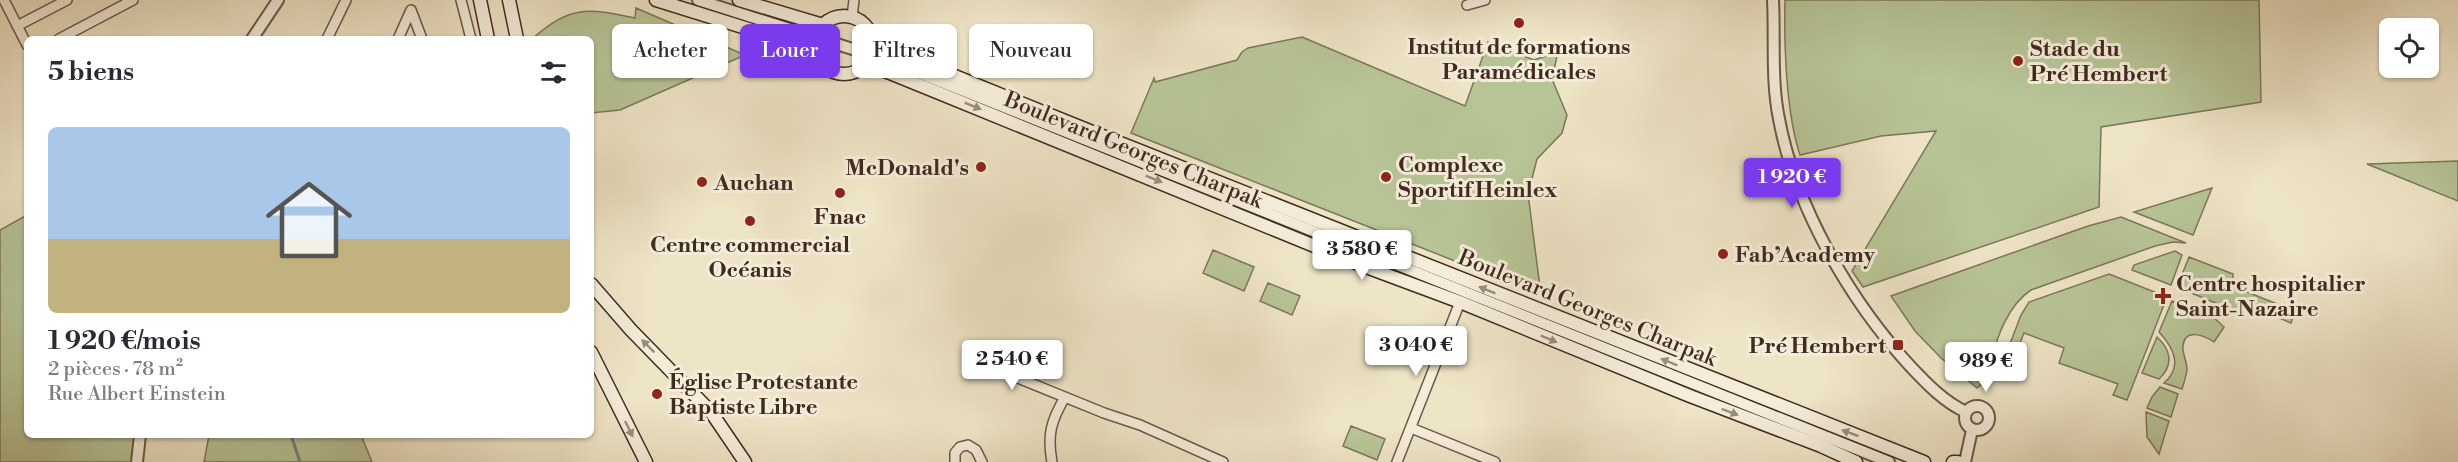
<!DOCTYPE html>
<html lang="fr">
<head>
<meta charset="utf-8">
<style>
	body { margin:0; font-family:"Libre Bodoni",serif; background:#f7f7f7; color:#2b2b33; height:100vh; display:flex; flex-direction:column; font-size:22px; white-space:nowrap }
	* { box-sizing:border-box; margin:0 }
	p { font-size:20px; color:#7c7c81 }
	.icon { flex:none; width:33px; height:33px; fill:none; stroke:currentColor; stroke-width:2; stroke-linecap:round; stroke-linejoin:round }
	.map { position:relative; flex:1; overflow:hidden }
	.side { position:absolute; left:24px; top:36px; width:570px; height:402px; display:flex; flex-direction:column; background:#fff; border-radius:9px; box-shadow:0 2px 4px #0004 }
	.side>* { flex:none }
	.hud { position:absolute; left:612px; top:24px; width:570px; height:54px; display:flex; gap:12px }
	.tools { position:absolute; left:2379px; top:18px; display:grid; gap:12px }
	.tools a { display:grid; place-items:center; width:60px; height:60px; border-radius:9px; background:#fff; box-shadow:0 2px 4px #0004; font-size:30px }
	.price { position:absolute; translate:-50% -51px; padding:0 14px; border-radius:6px; background:#fff; color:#222; font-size:20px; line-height:39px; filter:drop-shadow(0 2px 3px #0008) }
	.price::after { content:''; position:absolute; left:50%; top:36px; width:18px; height:14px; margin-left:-9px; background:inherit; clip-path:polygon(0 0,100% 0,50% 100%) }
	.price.current { background:#7c3aed; color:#fff }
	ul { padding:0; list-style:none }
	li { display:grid; align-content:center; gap:12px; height:318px; padding:0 24px }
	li+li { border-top:2px solid #e1e1e2 }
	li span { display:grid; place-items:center; height:186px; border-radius:9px; color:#555 }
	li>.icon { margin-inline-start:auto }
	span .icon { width:108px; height:108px; fill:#fffc; stroke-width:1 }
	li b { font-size:26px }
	h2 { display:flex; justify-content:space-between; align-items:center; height:72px; padding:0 24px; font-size:26px }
	.pill { padding:0 21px; border-radius:9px; background:#fff; box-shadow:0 2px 4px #0004; font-size:21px; line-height:54px }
	.pill.current { background:#7c3aed; color:#fff }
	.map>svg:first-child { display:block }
	.green { fill:#b7c496; stroke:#7c775a; stroke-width:1.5 }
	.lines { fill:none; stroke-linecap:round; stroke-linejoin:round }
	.stream { stroke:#768378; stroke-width:3 }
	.minor-casing { stroke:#6c5849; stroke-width:12 }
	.tertiary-casing { stroke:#6c5849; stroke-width:14 }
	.secondary-casing { stroke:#412a1f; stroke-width:15 }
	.minor { stroke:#f4edda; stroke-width:9 }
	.tertiary { stroke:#f4edda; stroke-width:10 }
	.secondary { stroke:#f4edda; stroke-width:12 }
	.oneway { fill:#9a8c7c }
	.poi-dot { fill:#8f2418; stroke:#f4edda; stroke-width:2 }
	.labels { text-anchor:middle; stroke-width:6; stroke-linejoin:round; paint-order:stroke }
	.poi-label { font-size:22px; font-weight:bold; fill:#412a1f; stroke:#f4edda; text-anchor:start }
	.street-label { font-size:22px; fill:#412a1f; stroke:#f4edda }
</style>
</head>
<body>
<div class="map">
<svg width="2458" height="462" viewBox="0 0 2458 462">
	<rect width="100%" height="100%" fill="#eee4c6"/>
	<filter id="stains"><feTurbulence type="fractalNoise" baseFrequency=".00333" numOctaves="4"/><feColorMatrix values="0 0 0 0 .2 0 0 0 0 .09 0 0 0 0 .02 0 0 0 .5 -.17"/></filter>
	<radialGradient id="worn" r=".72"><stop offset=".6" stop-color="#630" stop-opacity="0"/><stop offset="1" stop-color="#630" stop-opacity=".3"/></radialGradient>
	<path class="green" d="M1785,0H2259L2261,102L2101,127L2099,207L1863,287L1852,271L1936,131L1881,136L1800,155C1786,113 1784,45 1785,0Z
		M636,8L745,55L620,110L591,113V39H532C571,5 587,8 635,18Z
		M1302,37L1465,106L1488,42L1534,60L1558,52L1552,79L1567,115L1562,133L1537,159L1528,194L1541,295L1131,133L1154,78L1155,82L1237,60L1242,52L1248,48Z
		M2458,161V201L2367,164Z
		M2212,188L2193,235L2134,212Z
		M27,215V435H142L134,462H0V230Z
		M2121,217L2186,243L2173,242L2155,246L2031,290C2002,309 1994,352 1982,384L1977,388L1941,358L1915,331L1891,296L2088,226Z
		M1213,250L1254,267L1244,291L1203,273Z
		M2175,251L2182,255L2171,285L2132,270L2134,265Z
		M2189,257L2233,274V285L2237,288L2295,311L2291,323L2246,304L2242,314L2177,287Z
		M2109,274L2167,297L2127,400L2113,395L2118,384L2059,363L2064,348L2024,333L2006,379L1998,375L2021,315L2029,302Z
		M1268,283L1300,296L1292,315L1260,301Z
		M2172,301L2213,317L2224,327L2214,342C2205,336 2185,327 2183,346C2182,353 2187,361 2187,370C2186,376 2184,383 2182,389L2164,383C2183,367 2174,348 2159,332Z
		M2157,337C2171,350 2174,365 2159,379L2142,373Z
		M2160,387L2178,394L2171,417L2147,408L2152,397Z
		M2146,412L2169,421L2159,454L2147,437Z
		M1351,426L1385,439L1377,460L1343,446Z
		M209,435H361L372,462H204Z"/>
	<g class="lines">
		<path class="stream" d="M291,435L300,462"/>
		<defs>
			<path id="minor" d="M4,0L27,45
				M461,0L471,39
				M1467,5L1485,0
				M852,17L854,0
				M17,26L67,0
				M59,39L133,0
				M327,39L346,0
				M398,39L411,10L422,39
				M969,358L1104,413L1140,425L1223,462
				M1411,428L1495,462
				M955,462V453L960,447L968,445L976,450L982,462
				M1052,462C1047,435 1051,421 1065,397
				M1397,462L1460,302"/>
			<path id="tertiary" d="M698,0L884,59L1889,462
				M1773,0C1775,39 1771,80 1779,119C1795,206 1850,301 1910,366C1926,383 1944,402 1966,412
				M252,39L278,0
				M1965 418a12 12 0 1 1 24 0a12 12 0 1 1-24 0Z
				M137,462L140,435
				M1965,462L1972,430"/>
			<path id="secondary" d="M480,0L488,39
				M509,0L517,39
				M656,0L816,50
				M739,0L823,25
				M815 45a29 29 0 1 1 58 0a29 29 0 1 1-58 0Z
				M873,38L888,48L935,68L1075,125L1924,462
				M862,68L880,69L939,93L1366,267L1460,302L1690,396L1821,446L1856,462
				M591,284L631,330L711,412L745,462
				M591,352L646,462
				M1953,462H1958"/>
		</defs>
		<use href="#minor" class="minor-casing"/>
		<use href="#tertiary" class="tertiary-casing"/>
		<use href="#secondary" class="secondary-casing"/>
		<use href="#minor" class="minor"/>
		<use href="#tertiary" class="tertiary"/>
		<use href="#secondary" class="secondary"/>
	</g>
	<defs><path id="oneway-solid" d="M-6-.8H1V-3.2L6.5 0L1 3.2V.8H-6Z" transform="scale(1.5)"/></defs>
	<g class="oneway">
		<use href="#oneway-solid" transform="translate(973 106) rotate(22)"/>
		<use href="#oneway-solid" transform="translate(1154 179) rotate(22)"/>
		<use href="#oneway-solid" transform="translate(1487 290) rotate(-158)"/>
		<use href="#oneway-solid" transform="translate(1549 339) rotate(23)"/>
		<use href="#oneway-solid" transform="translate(648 346) rotate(-135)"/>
		<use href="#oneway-solid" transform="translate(1669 362) rotate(-158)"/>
		<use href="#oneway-solid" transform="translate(1730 412) rotate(21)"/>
		<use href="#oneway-solid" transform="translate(629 429) rotate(64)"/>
		<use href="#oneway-solid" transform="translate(1850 433) rotate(-159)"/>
	</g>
	<g class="poi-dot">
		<circle cx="1519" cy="23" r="6"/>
		<circle cx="2018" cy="61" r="6"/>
		<circle cx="981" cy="167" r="6"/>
		<circle cx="1386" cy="177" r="6"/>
		<circle cx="702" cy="182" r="6"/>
		<circle cx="840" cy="193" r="6"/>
		<circle cx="750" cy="221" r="6"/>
		<circle cx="1723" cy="254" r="6"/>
		<path d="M2160 287h6v6h6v6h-6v6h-6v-6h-6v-6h6z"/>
		<rect x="1892" y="339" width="12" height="12" rx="3"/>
		<circle cx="657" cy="394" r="6"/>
	</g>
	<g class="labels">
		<g class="poi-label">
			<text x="1519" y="54" text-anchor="middle">Institut de formations<tspan x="1519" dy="25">Paramédicales</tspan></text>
			<text x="2030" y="56">Stade du<tspan x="2030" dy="25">Pré Hembert</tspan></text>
			<text x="1398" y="172">Complexe<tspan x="1398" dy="25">Sportif Heinlex</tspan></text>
			<text x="969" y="175" text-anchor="end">McDonald's</text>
			<text x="714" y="190">Auchan</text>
			<text x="840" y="224" text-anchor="middle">Fnac</text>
			<text x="750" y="252" text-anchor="middle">Centre commercial<tspan x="750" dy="25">Océanis</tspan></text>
			<text x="1735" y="262">Fab’Academy</text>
			<text x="2176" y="291">Centre hospitalier<tspan x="2176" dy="25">Saint-Nazaire</tspan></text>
			<text x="1886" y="353" text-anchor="end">Pré Hembert</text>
			<text x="669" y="389">Église Protestante<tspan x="669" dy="25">Baptiste Libre</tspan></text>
		</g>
		<g class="street-label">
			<text transform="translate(1134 149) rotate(22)" y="8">Boulevard Georges Charpak</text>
			<text transform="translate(1588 307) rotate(22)" y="8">Boulevard Georges Charpak</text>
		</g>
	</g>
	<rect width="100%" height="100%" filter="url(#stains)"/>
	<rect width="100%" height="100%" fill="url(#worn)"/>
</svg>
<div class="tools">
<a><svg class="icon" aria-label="locate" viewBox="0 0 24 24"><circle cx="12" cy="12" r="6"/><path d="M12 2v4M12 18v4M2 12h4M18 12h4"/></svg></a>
</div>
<b class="price current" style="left:1792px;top:209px">1 920 €</b>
<b class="price" style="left:1362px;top:281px">3 580 €</b>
<b class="price" style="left:1416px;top:377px">3 040 €</b>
<b class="price" style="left:1012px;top:391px">2 540 €</b>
<b class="price" style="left:1986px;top:393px">989 €</b>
<div class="hud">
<a class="pill">Acheter</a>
<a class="pill current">Louer</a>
<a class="pill">Filtres</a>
<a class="pill">Nouveau</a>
</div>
<section class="side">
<h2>5 biens<svg class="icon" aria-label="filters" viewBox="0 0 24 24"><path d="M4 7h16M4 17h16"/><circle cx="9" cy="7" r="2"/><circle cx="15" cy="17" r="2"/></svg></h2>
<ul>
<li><span style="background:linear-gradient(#a9c7e8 60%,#c2b280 0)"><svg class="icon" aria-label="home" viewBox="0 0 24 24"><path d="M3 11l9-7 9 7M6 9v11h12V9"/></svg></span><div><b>1 920 €/mois</b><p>2 pièces · 78 m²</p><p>Rue Albert Einstein</p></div></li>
</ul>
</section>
</div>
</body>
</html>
